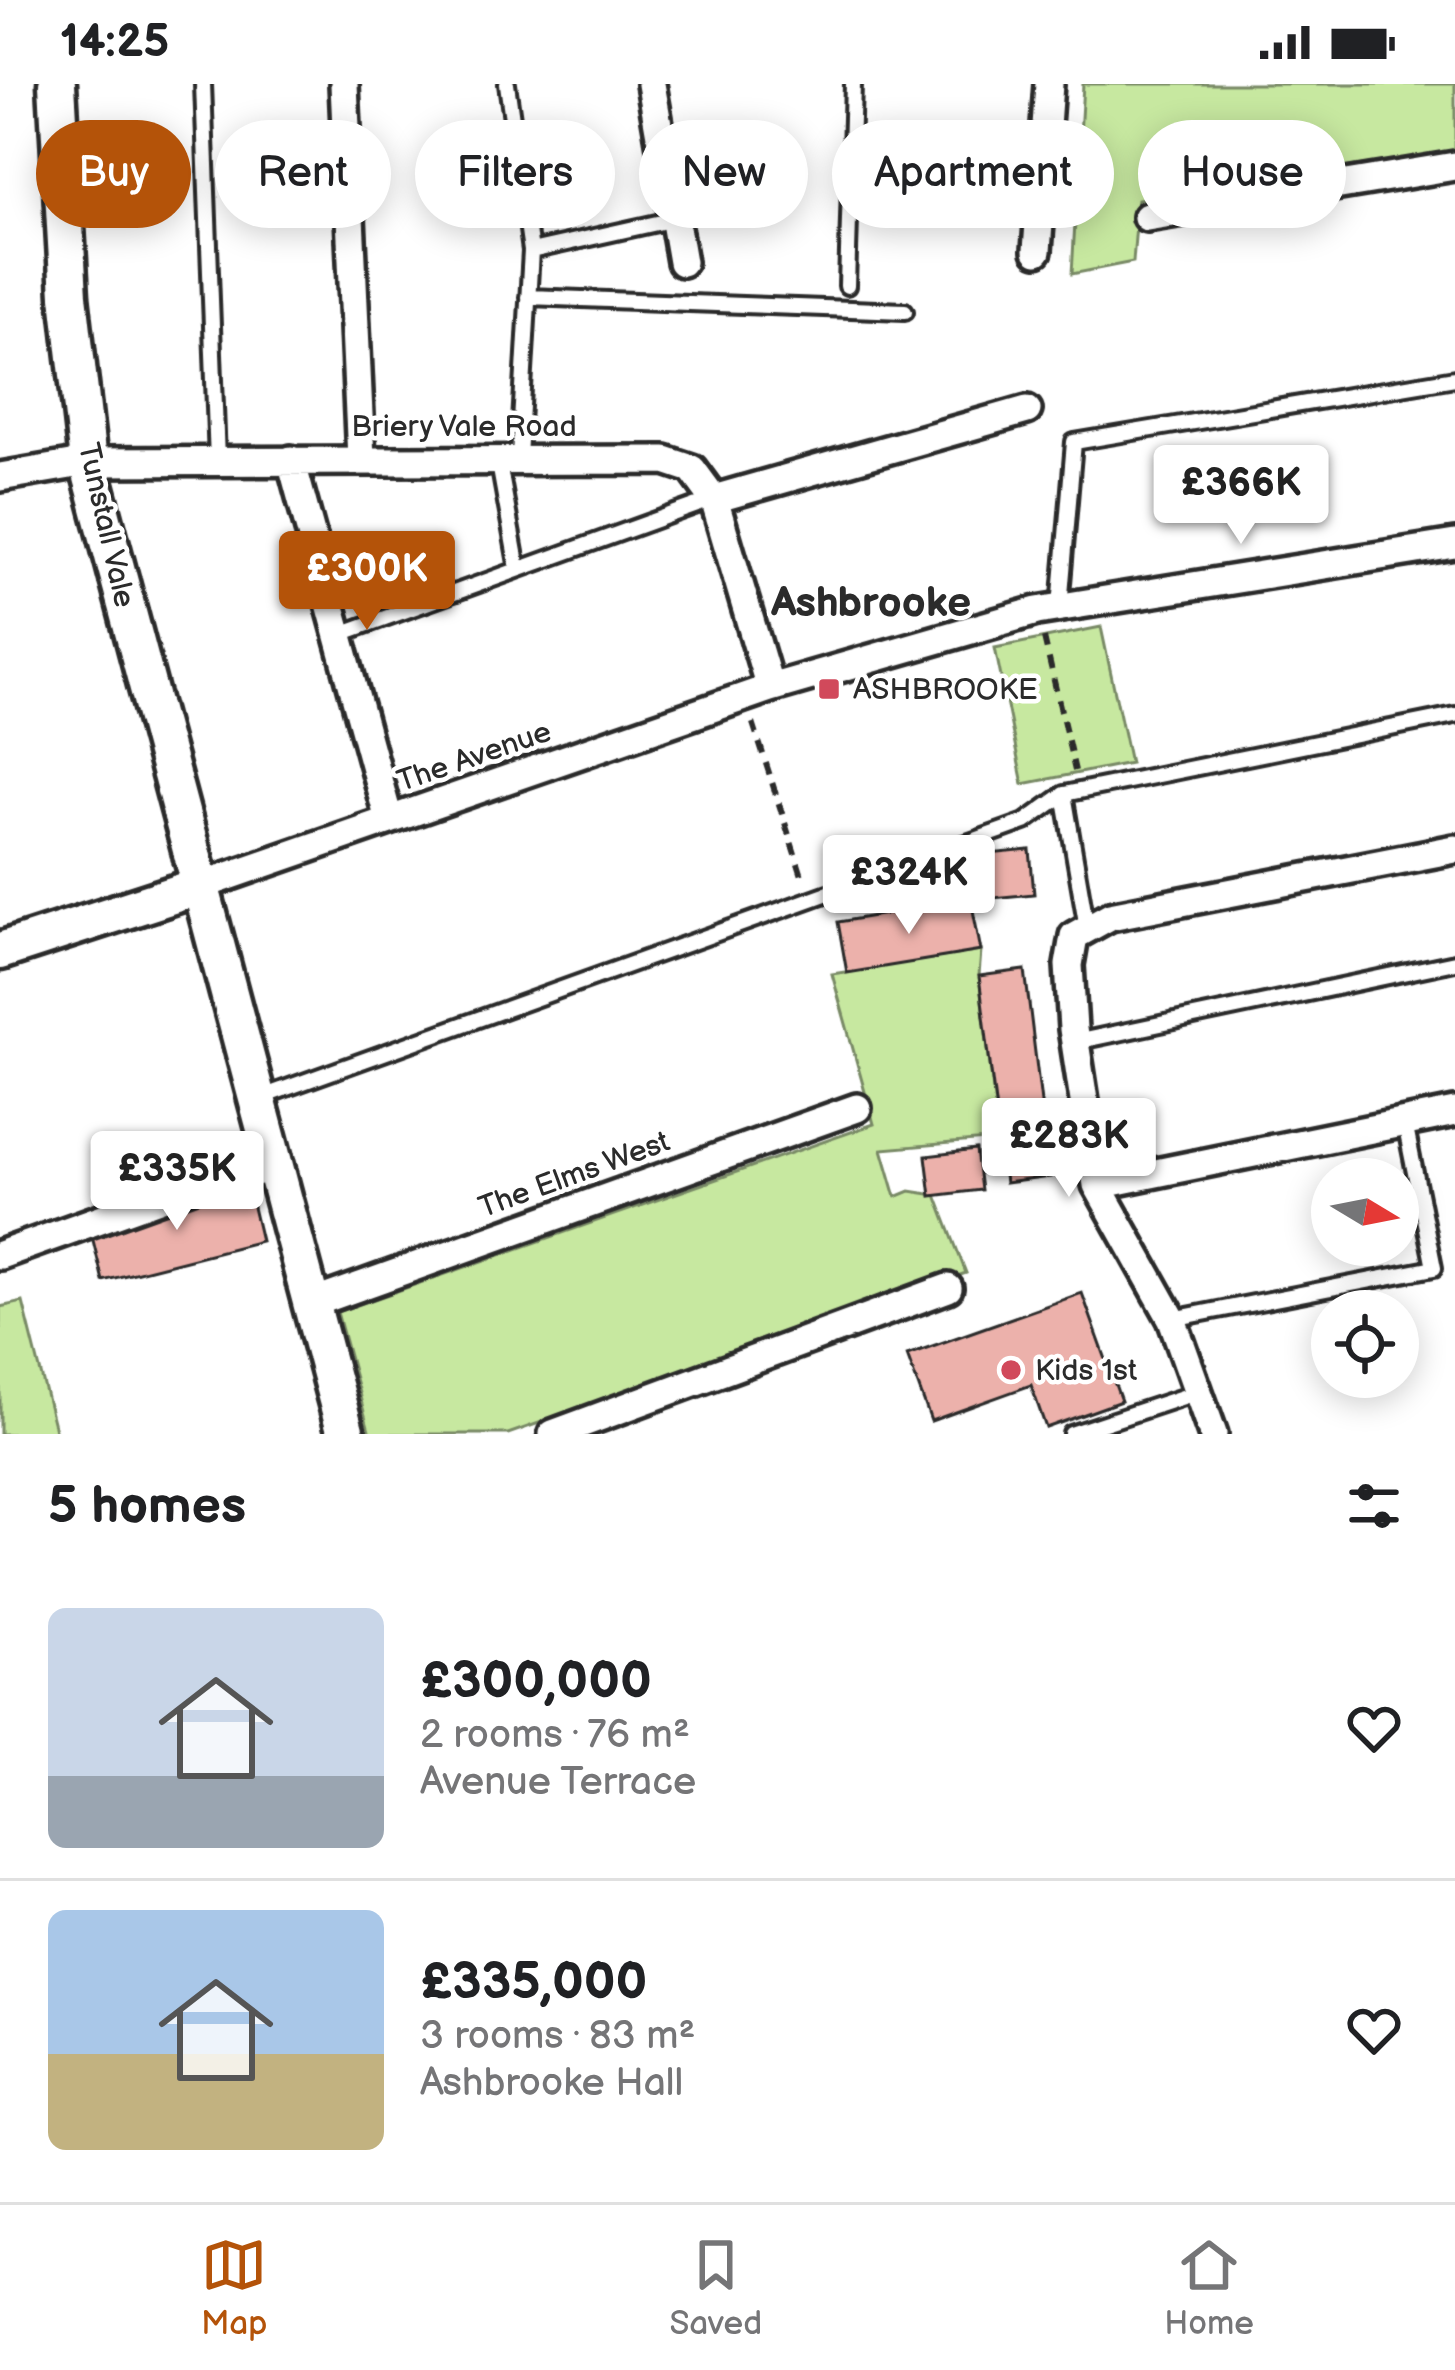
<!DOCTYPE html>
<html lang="en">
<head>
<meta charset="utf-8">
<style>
	body { margin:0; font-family:"Balsamiq Sans",sans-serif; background:#f6f6f6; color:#202124; height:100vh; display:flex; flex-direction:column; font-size:45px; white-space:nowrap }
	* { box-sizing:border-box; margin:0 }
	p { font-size:39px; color:#757577 }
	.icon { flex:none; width:66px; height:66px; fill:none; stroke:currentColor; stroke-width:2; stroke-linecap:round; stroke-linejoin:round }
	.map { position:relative; height:1350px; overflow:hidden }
	.panel { display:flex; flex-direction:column; background:#fff; flex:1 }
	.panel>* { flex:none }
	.guide { position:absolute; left:36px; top:36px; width:1383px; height:108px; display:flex; gap:24px }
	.needle { width:78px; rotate:100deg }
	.fabs { position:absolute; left:1311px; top:1074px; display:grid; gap:24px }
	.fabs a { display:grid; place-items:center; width:108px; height:108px; border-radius:50%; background:#fff; box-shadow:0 6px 30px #0003; font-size:60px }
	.price { position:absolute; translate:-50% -102px; padding:0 27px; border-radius:12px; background:#fff; color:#222; font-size:39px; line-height:78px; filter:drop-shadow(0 3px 6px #0008) }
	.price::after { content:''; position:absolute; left:50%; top:72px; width:36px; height:27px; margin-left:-18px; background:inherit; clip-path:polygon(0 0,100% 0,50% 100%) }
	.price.active { background:#b45309; color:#fff }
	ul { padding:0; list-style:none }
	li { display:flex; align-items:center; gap:36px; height:300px; padding:0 48px }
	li+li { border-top:3px solid #e0e0e0 }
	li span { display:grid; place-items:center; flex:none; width:336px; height:240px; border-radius:18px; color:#555 }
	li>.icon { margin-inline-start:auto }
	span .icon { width:144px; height:144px; fill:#fffc; stroke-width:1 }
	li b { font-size:51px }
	h2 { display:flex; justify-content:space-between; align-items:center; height:144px; padding:0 48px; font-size:51px }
	.tag { padding:0 42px; border-radius:54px; background:#fff; box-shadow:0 6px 30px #0003; font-size:42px; line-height:108px }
	.tag.active { background:#b45309; color:#fff }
	.status { display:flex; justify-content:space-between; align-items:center; height:84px; padding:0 60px; background:#fff; direction:ltr }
	.status svg { height:33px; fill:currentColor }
	.tabs { display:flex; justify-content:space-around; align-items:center; height:168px; border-top:3px solid #e0e0e0; background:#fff; font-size:33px; color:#757577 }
	.tabs a { display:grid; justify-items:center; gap:6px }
	.tabs .active { color:#b45309 }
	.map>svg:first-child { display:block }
	.green { fill:#c7e8a0; stroke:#798a66; stroke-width:3 }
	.building { fill:#ecb1ab; stroke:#2b2b2b; stroke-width:3 }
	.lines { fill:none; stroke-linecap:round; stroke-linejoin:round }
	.lane-casing { stroke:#2b2b2b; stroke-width:22 }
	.street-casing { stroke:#2b2b2b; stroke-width:36 }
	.secondary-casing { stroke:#2b2b2b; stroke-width:45 }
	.path { stroke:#2b2b2b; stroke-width:6; stroke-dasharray:12 9; stroke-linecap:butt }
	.lane { stroke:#fff; stroke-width:14 }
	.street { stroke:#fff; stroke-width:27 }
	.secondary { stroke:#fff; stroke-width:36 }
	.poi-dot { fill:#d1495b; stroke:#fff; stroke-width:4.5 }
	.labels { text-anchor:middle; stroke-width:9; stroke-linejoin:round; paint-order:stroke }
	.street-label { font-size:30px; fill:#2b2b2b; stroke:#fff }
	.poi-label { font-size:30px; fill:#2b2b2b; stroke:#fff; text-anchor:start }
	.district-label { font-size:42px; font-weight:bold; fill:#2b2b2b; stroke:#fff }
</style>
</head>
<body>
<div class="status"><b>14:25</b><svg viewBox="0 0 49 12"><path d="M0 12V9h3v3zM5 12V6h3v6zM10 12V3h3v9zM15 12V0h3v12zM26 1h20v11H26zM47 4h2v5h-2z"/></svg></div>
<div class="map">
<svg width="1455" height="1350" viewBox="0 0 1455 1350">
	<rect width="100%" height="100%" fill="#fff"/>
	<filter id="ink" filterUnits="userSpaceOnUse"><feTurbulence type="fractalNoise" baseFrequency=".00833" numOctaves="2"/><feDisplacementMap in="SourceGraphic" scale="24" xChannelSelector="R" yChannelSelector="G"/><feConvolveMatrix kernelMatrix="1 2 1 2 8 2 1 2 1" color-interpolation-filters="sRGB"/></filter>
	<g filter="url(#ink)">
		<path class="green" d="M1083,0H1455V67L1138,115L1133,178L1072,190Z
			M1101,543L1130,679L1023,700L995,564Z
			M981,867L979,892L999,1055L882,1065L896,1113L910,1107L936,1111L966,1189L508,1350H370L337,1228L874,1040L832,890Z
			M23,1218L56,1350H0V1223Z"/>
		<path class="building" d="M1030,766L1034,810L971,816L967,772Z
			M971,816L981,867L847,889L838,838Z
			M1025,886L1050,1093L1005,1099L979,892Z
			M976,1066L981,1106L931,1112L926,1072Z
			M247,1098L261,1157L103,1197L90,1144Z
			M1082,1209L1121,1317L1046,1344L1031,1301L931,1337L907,1271Z"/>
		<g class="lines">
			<defs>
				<path id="lane" d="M203,0L217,377
					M507,0L531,167L519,373
					M531,167L675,135
					M847,202L853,0
					M528,213L905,227
					M498,374L518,485
					M1060,523L1074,358L1455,294
					M335,552L714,415
					M1064,710L1087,844
					M1075,958L1455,878
					M259,1014L1025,738L1064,710L1455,631
					M1172,1235L1434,1184L1405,1039
					M1071,1350L1198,1308"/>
				<path id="street" d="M344,0L361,375
					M651,0L682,178
					M1147,133L1455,82
					M1037,167L1049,0
					M291,376L389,736
					M0,393L88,378L665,376L692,385L714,415L770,604
					M714,415L1027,326
					M200,802L770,604L1037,527L1455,460
					M1097,1101L1455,1028
					M0,1171L206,1097L276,1084
					M313,1219L857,1024
					M553,1350L948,1204
					M1213,1350L1172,1235L1097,1101L1073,945L1069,881L1074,852L1110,832L1455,765"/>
				<path id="secondary" d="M57,0L69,212L88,378L346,1350
					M0,867L200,802"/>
			</defs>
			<use href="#lane" class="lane-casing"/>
			<use href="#street" class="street-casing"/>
			<use href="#secondary" class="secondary-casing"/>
			<path class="path" d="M1044,554L1075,687
				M753,639L804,798"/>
			<use href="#lane" class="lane"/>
			<use href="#street" class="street"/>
			<use href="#secondary" class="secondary"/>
		</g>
	</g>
	<g class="poi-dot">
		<rect x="817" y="593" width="24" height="24" rx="6"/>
		<circle cx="1011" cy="1286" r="12"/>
	</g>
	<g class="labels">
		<g class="street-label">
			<text x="464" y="352">Briery Vale Road</text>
			<text transform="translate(107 441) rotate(77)" y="10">Tunstall Vale</text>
			<text transform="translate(474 672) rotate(-19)" y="10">The Avenue</text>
			<text transform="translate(574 1090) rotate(-20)" y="10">The Elms West</text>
		</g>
		<g class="poi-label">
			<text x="853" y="615">ASHBROOKE</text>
			<text x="1035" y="1296">Kids 1st</text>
		</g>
		<g class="district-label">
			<text x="871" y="532">Ashbrooke</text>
		</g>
	</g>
</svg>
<div class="fabs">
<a><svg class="needle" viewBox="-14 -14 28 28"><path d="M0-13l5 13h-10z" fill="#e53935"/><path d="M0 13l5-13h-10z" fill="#757577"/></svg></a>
<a><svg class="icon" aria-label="locate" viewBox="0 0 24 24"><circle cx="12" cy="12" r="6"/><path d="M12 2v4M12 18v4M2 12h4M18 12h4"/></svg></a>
</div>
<b class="price" style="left:1241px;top:463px">£366K</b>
<b class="price active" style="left:367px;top:549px">£300K</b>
<b class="price" style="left:909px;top:853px">£324K</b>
<b class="price" style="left:1069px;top:1116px">£283K</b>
<b class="price" style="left:177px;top:1149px">£335K</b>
<div class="guide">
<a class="tag active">Buy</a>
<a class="tag">Rent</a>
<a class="tag">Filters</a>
<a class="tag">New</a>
<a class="tag">Apartment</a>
<a class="tag">House</a>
</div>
</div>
<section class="panel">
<h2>5 homes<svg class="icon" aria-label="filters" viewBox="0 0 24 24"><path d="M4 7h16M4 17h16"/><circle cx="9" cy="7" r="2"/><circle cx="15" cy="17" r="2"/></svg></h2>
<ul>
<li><span style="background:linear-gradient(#c9d6e8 70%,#9aa5b1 0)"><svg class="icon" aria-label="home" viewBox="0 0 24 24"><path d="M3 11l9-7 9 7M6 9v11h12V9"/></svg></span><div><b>£300,000</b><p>2 rooms · 76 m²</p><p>Avenue Terrace</p></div><svg class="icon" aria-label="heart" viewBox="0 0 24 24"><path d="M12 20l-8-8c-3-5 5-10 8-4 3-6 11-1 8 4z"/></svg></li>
<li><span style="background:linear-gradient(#a9c7e8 60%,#c2b280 0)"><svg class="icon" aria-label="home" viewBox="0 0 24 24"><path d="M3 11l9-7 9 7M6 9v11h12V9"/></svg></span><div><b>£335,000</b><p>3 rooms · 83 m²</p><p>Ashbrooke Hall</p></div><svg class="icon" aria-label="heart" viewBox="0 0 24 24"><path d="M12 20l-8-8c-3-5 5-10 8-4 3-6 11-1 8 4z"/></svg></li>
</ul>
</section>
<nav class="tabs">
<a class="active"><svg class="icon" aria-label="map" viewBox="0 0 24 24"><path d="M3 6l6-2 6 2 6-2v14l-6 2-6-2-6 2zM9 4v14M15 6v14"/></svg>Map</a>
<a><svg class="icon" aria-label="saved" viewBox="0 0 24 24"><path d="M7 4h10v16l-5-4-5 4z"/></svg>Saved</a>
<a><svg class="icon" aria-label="home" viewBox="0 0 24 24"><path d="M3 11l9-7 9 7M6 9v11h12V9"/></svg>Home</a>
</nav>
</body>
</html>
